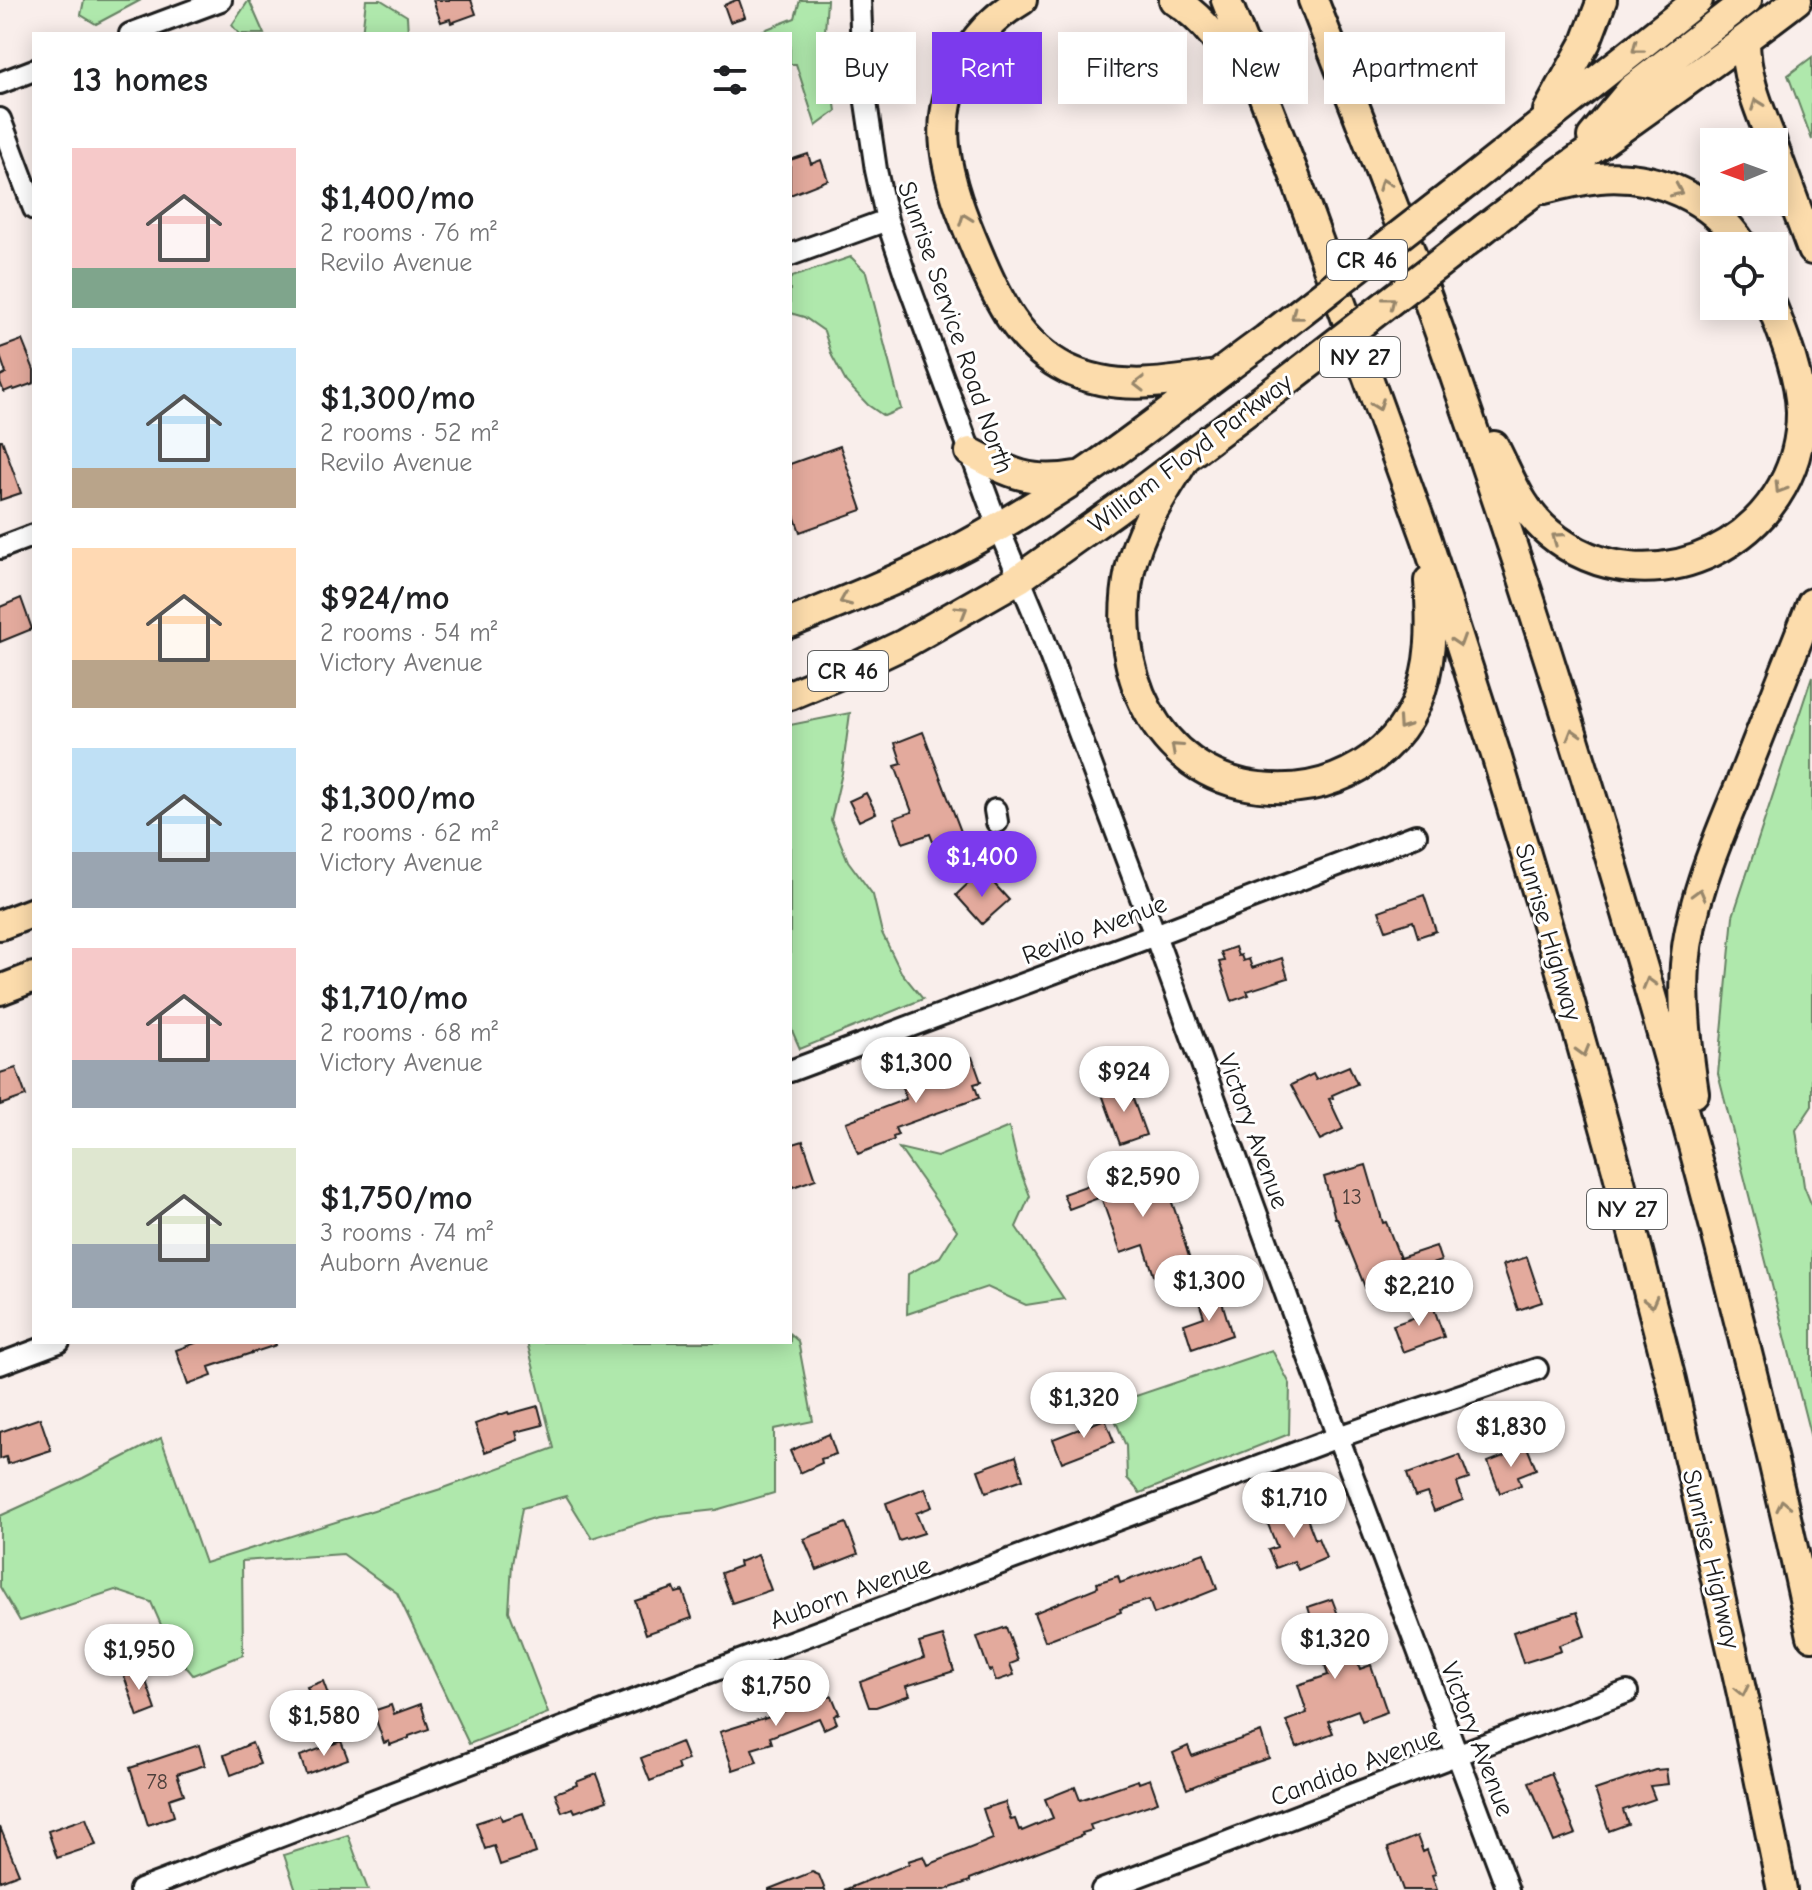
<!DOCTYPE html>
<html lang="en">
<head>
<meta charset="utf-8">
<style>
	body { margin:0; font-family:"Comic Neue",sans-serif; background:#f2f2f2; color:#202124; height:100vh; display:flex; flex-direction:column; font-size:30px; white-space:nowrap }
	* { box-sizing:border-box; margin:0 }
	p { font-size:26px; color:#757577 }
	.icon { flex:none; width:44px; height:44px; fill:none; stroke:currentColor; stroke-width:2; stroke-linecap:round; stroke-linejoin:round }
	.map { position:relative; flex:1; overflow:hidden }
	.sheet { position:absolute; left:32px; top:32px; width:760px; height:1312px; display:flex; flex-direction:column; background:#fff; border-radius:0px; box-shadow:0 4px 20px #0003 }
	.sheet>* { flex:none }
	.top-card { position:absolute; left:816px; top:32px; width:760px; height:72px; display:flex; gap:16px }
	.needle { width:52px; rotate:269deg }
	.fabs { position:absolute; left:1700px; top:128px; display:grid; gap:16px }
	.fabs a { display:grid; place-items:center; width:88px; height:88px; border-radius:0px; background:#fff; box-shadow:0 4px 20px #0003; font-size:40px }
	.price { position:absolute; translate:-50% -68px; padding:0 18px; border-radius:28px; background:#fff; color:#222; font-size:26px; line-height:52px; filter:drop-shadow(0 2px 4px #0008) }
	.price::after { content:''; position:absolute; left:50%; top:48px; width:24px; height:18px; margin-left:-12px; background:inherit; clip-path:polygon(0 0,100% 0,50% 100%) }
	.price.selected { background:#7c3aed; color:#fff }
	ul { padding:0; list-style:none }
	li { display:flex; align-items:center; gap:24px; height:200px; padding:0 40px }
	li span { display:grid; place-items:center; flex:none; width:224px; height:160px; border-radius:0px; color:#555 }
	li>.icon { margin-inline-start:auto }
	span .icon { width:96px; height:96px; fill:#fffc; stroke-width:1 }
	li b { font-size:34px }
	h2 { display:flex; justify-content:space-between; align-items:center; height:96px; padding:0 40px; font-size:34px }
	.pill { padding:0 28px; border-radius:0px; background:#fff; box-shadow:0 4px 20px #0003; font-size:28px; line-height:72px }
	.pill.selected { background:#7c3aed; color:#fff }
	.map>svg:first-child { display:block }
	.green { fill:#afe8ac; stroke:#668264; stroke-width:2 }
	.building { fill:#e3aa9d; stroke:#1c1c1c; stroke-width:2 }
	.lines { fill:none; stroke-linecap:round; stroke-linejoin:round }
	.minor-casing { stroke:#1c1c1c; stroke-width:26 }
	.highway-casing { stroke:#1c1c1c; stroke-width:34 }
	.minor { stroke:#fff; stroke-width:20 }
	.highway { stroke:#fcdcac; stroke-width:28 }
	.highway-bridge-casing { stroke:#1c1c1c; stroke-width:34; stroke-linecap:butt }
	.highway-bridge { stroke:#fcdcac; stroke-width:28 }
	.oneway { stroke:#97866b }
	.labels { text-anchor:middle; stroke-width:6; stroke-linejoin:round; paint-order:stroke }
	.number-label { font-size:22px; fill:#4e403c }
	.shield { fill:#fff; stroke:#606060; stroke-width:2 }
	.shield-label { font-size:24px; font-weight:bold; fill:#1c1c1c }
	.street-label { font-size:26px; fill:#1c1c1c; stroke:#fff }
</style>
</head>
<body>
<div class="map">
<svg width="1812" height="1890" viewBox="0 0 1812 1890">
	<rect width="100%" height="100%" fill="#f9eeeb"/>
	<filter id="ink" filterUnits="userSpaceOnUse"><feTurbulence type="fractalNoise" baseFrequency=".0125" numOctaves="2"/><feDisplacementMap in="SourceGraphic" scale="16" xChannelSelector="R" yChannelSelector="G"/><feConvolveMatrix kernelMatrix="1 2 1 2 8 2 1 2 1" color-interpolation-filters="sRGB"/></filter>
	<g filter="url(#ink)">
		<path class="green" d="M84,0H141L96,24L81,15Z
			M249,0L264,34H239L232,25Z
			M366,0H381L407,16L408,34H362Z
			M800,0H827L825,32L836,111L816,126L796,64H790V34H746L759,32L795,18Z
			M1812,57V140L1788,75Z
			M851,257L866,272L901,409L884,416L868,405L846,382L832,356L824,331L804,317L790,313V279L792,277Z
			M1812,676V1106L1796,1130L1804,1186L1812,1206V1442L1718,1074L1733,916Z
			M850,713L842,773L831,820L848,861L873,895L882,933L901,972L923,999L800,1049L790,1026V725Z
			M1009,1127L1018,1165L1030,1196L1016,1227L1064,1299L1026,1305L987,1287L907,1314L908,1274L940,1257L957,1230L899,1148L937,1157Z
			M790,1334L798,1341L813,1421L774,1429V1493L716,1510L661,1516L592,1538L566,1496L522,1508L512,1564L509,1611L548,1713L469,1744L397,1593L343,1554L242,1561L243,1655L193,1675L172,1650L151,1602L115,1590L20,1621L0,1587V1516L83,1478L161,1438L205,1563L444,1488L554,1448L527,1342H790Z
			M1272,1350L1290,1384L1289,1434L1140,1493L1127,1478L1126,1446L1109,1405Z
			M348,1835L368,1890H296L284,1855Z"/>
		<path class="building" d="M433,0H471L476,14L451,23L450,19L441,22Z
			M736,0H739L745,17L730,22L724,5Z
			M808,154L811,164L821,160L828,180L790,195V160Z
			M22,340L34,370V383L14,390L13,388L4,392L0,382V376L6,373L0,356V348Z
			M0,440H2L21,493L0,500Z
			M840,446L862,510L800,532L790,504V464Z
			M21,598L32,629L0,642V607Z
			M923,732L971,858L943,869L930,834L903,843L894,818L912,812L895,766L902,764L895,743Z
			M866,793L876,813L859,821L849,801Z
			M977,875L981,886L989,878L1009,900L982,924L956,895Z
			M1424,895L1436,931L1418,937L1413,921L1386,930L1379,911Z
			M1235,947L1238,956L1241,955L1243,961L1249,959L1252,968L1282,958L1288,978L1247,991L1249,995L1232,1001L1219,962L1224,961L1221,952Z
			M972,1057L981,1082L974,1084L979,1098L895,1128L898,1135L893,1137L894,1140L858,1154L846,1122L906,1099L901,1085L922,1078L923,1081L953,1070L951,1065Z
			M1349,1066L1357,1084L1332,1095L1333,1098L1329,1099L1343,1129L1320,1140L1291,1085L1313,1074L1316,1080Z
			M16,1068L26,1096L0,1105V1073Z
			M1128,1085L1146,1135L1120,1144L1102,1094Z
			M803,1141L816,1179L790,1188V1145Z
			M1165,1159L1170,1174L1164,1180L1181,1228H1180L1194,1273L1157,1285L1144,1245L1121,1253L1101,1197L1069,1209L1063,1194L1103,1180L1105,1184L1151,1168V1164Z
			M1366,1165L1383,1223L1386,1222L1400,1258L1436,1246L1441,1261L1398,1275L1403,1288L1371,1302L1337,1218H1335L1324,1177Z
			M1527,1257L1542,1302L1518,1310L1503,1265Z
			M1219,1292L1232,1335L1192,1349L1184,1324L1204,1317L1198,1299Z
			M1431,1300L1444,1337L1403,1352L1393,1325L1416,1317L1412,1307Z
			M198,1342H275L276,1345L209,1367L212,1376L188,1385L176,1350Z
			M538,1406L543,1425L516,1432L518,1440L485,1452L475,1424L508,1412L509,1414Z
			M40,1418L51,1450L8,1464L6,1457L0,1459V1432Z
			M1105,1419L1114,1442L1062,1462L1053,1439Z
			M829,1434L836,1454L821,1459L822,1463L800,1473L790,1451Z
			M1527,1447L1536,1469L1518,1476L1521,1485L1500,1493L1488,1462Z
			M1460,1455L1469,1479L1457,1483L1463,1500L1434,1511L1427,1493L1415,1497L1407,1474Z
			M1016,1456L1023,1479L986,1492L978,1470Z
			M925,1488L932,1507L916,1513L924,1533L899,1541L886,1503Z
			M1302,1505L1315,1539L1318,1538L1326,1558L1298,1570L1294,1561L1276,1568L1268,1550L1277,1547L1266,1519Z
			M846,1523L858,1554L817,1570L804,1539Z
			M1204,1553L1217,1589L1154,1614L1149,1600L1120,1609L1121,1612L1045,1641L1034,1613L1098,1587L1097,1583L1118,1576L1120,1583Z
			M758,1555L771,1590L732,1603L721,1573L740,1566L739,1562Z
			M674,1588L676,1593L683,1591L692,1618L646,1634L635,1601Z
			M1332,1599L1343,1628L1346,1627L1360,1669L1371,1665L1387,1712L1362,1721L1358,1710L1328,1721L1333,1733L1297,1747L1286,1721L1307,1713L1298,1685L1328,1675L1308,1607Z
			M1577,1612L1585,1636L1559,1645L1561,1651L1523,1663L1513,1632Z
			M1006,1627L1018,1661L1010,1664L1014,1675L996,1681L992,1670L989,1671L977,1637Z
			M943,1636L954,1671L906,1686L910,1695L876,1707H869L860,1682L924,1658L919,1643Z
			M141,1667L156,1710L138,1717L123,1673Z
			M323,1681L330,1700L315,1706L307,1687Z
			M824,1692L826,1698L832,1696L839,1713L834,1716L837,1723L824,1729L819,1718L770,1737L772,1743L752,1749L757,1762L733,1770L720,1732L764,1718V1719L800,1705L799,1702Z
			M421,1704L429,1729L409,1736V1738L390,1745L389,1741L384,1743L373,1711L391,1705L394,1714Z
			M1261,1732L1269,1758L1215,1776L1216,1777L1187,1789L1173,1753L1188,1746L1192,1756Z
			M341,1741L348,1759L306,1774L300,1756Z
			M681,1742L688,1760L677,1764L679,1770L650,1781L641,1758Z
			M252,1743L260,1764L231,1775L224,1755Z
			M199,1745L205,1765L177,1774L184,1794L169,1799L174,1816L148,1825L130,1768Z
			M1666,1769L1668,1784L1650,1786L1655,1799L1623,1810L1628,1824L1609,1831L1595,1790L1655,1770Z
			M1551,1773L1576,1834L1554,1842L1529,1782Z
			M597,1774L607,1801L575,1812L573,1808L562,1812L555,1793L577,1785L576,1782Z
			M1150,1779L1158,1802L1090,1825L1092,1830L1082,1833L1083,1835L970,1879V1881L945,1890H844L909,1864L908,1861L924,1856L928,1865L993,1839L983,1809L1005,1802L1011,1820L1015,1819L1019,1830L1021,1829L1022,1831L1053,1818L1045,1799L1075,1787L1080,1800L1138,1780L1139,1783Z
			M523,1813L536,1853L500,1865L494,1846L485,1849L476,1823L500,1815L502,1820Z
			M86,1818L96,1845L57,1858L48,1831Z
			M0,1827L19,1874L0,1881Z
			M1417,1836L1423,1852L1427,1850L1436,1874L1432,1875L1437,1890H1403L1390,1854L1388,1848Z
			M812,1872L819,1875L825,1890H769V1889Z"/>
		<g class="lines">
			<defs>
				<path id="minor" d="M860,0L863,82L876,170L887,220L906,277L998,527L1036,618L1155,935L1338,1437L1508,1890
					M130,34L221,0
					M0,83L34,70
					M0,119L34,209
					M790,255L887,220
					M0,548L34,535
					M995,810L997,822
					M790,1071L1155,935L1416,835
					M0,1364L59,1342
					M140,1890L614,1708L1338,1437L1537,1369
					M1102,1890L1456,1755L1627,1692"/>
				<path id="highway" d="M1022,0C970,30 939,87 945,147C949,183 963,218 977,251C997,299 1019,345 1067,369C1116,392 1165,383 1216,375
					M1174,0C1206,20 1225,48 1241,82
					M1226,0L1294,174L1427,540L1497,758L1559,964L1617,1170L1671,1380L1742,1694L1782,1890
					M1313,0C1360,120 1408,240 1450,362C1501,508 1549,656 1594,804C1678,1078 1753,1355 1812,1636
					M1745,40C1745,77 1759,108 1772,142
					M1548,111L1586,42L1602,0
					M1592,137L1632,89L1747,0
					M1774,148L1812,250
					M1468,182L1698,0
					M1544,189C1563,184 1581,180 1599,178C1655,173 1712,198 1743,246
					M1485,228C1587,150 1695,79 1797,0
					M1494,446C1510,477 1521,510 1549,533C1649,616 1802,540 1801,412C1800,376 1785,339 1772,306
					M970,452C1010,473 1030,484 1076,476
					M1186,457C1164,493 1139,528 1130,570C1110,666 1153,774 1259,787C1286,790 1311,788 1336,778C1370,765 1400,739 1415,706C1433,666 1432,624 1429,581
					M790,623C845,601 900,579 953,552C996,530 1038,503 1079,477C1144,434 1203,384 1266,339
					M790,695L847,671L904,644L1020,578L1117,509L1283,384
					M0,925L34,912
					M0,990L34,977
					M1694,1093C1688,1051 1682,1008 1685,965C1690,902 1716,843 1740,785C1764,724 1788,664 1812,603"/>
			</defs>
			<use href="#minor" class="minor-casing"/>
			<use href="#highway" class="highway-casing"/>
			<use href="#minor" class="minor"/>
			<use href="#highway" class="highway"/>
			<defs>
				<path id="highway-bridge" d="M1266,339L1468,182
					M1283,384L1485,228"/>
			</defs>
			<use href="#highway-bridge" class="highway-bridge-casing"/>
			<use href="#highway-bridge" class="highway-bridge"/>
		</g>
		<defs><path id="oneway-chevron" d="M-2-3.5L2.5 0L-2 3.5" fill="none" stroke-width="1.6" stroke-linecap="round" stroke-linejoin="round" transform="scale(2)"/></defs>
		<g class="oneway">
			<use href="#oneway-chevron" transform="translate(1637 48) rotate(142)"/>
			<use href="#oneway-chevron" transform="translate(1757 104) rotate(-110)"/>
			<use href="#oneway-chevron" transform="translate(1384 184) rotate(-111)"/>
			<use href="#oneway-chevron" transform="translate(1677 191) rotate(24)"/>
			<use href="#oneway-chevron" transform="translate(965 219) rotate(-110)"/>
			<use href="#oneway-chevron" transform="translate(1390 302) rotate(-38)"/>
			<use href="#oneway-chevron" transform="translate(1296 315) rotate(142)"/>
			<use href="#oneway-chevron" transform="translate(1139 384) rotate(-180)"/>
			<use href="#oneway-chevron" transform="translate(1378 405) rotate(70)"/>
			<use href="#oneway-chevron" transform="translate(1780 488) rotate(122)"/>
			<use href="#oneway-chevron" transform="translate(1557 538) rotate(-144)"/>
			<use href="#oneway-chevron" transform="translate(845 600) rotate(157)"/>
			<use href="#oneway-chevron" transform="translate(962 611) rotate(-31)"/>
			<use href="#oneway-chevron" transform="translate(1459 641) rotate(72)"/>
			<use href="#oneway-chevron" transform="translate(1403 724) rotate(124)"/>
			<use href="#oneway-chevron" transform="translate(1573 734) rotate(-107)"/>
			<use href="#oneway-chevron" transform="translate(1176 748) rotate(-138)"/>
			<use href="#oneway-chevron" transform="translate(1699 894) rotate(-75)"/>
			<use href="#oneway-chevron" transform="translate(1649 983) rotate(-106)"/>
			<use href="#oneway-chevron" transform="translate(1583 1051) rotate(74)"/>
			<use href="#oneway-chevron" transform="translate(1651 1302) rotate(76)"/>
			<use href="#oneway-chevron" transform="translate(1783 1505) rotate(-103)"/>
			<use href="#oneway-chevron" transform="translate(1742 1691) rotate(78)"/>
		</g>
	</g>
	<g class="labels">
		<g class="number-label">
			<text x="1352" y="1204">13</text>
			<text x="157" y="1789">78</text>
		</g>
		<g class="shield">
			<rect x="1327" y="240" width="80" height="40" rx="6"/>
			<rect x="1320" y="337" width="80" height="40" rx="6"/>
			<rect x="808" y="651" width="80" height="40" rx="6"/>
			<rect x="1587" y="1189" width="80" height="40" rx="6"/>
		</g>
		<g class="shield-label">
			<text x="1367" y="268">CR 46</text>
			<text x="1360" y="365">NY 27</text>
			<text x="848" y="679">CR 46</text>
			<text x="1627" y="1217">NY 27</text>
		</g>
		<g class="street-label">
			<text transform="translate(956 327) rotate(71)" y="9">Sunrise Service Road North</text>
			<text transform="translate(1190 453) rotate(-37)" y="9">William Floyd Parkway</text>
			<text transform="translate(1094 929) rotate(-21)" y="9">Revilo Avenue</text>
			<text transform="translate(1549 932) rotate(74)" y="9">Sunrise Highway</text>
			<text transform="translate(1254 1131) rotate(70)" y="9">Victory Avenue</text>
			<text transform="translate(1712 1559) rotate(77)" y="9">Sunrise Highway</text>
			<text transform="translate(850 1592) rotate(-20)" y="9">Auborn Avenue</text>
			<text transform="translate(1478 1739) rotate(69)" y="9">Victory Avenue</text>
			<text transform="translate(1355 1766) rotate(-21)" y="9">Candido Avenue</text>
		</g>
	</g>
</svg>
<div class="fabs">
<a><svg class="needle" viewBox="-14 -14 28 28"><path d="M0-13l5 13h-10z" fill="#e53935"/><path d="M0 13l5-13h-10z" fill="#757577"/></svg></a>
<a><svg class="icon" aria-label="locate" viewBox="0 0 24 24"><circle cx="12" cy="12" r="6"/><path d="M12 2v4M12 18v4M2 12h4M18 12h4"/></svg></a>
</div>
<b class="price selected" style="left:982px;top:899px">$1,400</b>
<b class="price" style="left:916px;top:1105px">$1,300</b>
<b class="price" style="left:1124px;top:1114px">$924</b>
<b class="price" style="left:1143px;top:1219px">$2,590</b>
<b class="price" style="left:1209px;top:1323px">$1,300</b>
<b class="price" style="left:1419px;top:1328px">$2,210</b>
<b class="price" style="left:1084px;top:1440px">$1,320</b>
<b class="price" style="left:1511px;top:1469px">$1,830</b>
<b class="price" style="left:1294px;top:1540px">$1,710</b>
<b class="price" style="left:1335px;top:1681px">$1,320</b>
<b class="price" style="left:139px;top:1692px">$1,950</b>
<b class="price" style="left:776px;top:1728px">$1,750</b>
<b class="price" style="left:324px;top:1758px">$1,580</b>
<div class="top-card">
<a class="pill">Buy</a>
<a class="pill selected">Rent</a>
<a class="pill">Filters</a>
<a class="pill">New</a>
<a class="pill">Apartment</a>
</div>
<section class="sheet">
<h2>13 homes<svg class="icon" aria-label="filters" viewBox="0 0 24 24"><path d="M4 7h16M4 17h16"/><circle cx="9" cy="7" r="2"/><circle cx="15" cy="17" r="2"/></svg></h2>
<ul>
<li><span style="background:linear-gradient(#f6c9c9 75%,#7fa58c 0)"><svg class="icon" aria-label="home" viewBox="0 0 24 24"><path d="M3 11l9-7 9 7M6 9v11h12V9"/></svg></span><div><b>$1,400/mo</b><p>2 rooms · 76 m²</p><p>Revilo Avenue</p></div></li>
<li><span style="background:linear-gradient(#bfe0f5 75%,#b9a48a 0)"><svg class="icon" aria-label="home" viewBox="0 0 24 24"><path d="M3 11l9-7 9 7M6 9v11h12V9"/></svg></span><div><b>$1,300/mo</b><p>2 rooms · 52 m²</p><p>Revilo Avenue</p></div></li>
<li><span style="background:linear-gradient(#ffd9b3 70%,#b9a48a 0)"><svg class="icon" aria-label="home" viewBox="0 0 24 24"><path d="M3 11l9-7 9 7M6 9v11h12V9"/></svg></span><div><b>$924/mo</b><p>2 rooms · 54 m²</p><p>Victory Avenue</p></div></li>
<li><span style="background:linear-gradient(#bfe0f5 65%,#9aa5b1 0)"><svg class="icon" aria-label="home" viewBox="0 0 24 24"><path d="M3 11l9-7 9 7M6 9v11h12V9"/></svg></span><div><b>$1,300/mo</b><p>2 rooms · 62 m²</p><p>Victory Avenue</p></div></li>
<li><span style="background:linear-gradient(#f6c9c9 70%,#9aa5b1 0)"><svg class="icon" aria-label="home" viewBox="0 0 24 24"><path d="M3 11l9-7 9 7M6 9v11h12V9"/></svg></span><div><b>$1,710/mo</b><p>2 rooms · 68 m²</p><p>Victory Avenue</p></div></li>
<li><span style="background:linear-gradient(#dfe7d0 60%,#9aa5b1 0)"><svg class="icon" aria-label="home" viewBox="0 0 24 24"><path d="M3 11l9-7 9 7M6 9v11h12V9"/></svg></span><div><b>$1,750/mo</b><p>3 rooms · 74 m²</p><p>Auborn Avenue</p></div></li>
</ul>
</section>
</div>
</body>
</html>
